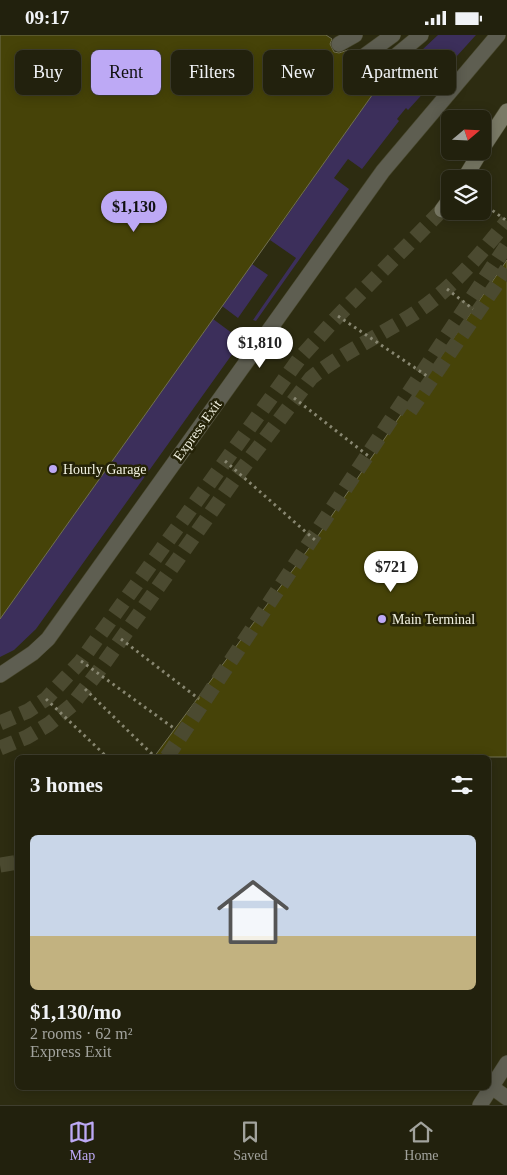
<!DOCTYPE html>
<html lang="en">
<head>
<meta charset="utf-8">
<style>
	body { margin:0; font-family:Georgia,serif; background:#2a2916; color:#f1f3f6; height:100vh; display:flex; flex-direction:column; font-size:19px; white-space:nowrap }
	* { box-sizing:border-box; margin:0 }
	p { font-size:16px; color:#a2a39d }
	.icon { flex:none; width:28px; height:28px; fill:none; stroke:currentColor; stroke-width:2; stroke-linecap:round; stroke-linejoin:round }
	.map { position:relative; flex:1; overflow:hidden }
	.details { position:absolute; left:15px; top:720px; width:476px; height:335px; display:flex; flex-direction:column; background:#22210d; border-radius:8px; box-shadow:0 2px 12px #0003,0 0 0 1px #3f3e2e }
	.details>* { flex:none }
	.top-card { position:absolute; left:15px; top:15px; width:478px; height:45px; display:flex; gap:10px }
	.needle { width:32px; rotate:71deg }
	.controls { position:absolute; left:441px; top:75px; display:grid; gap:10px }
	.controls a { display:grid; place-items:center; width:50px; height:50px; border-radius:8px; background:#22210d; box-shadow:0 2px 12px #0003,0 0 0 1px #3f3e2e; font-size:25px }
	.price { position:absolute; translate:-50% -42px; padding:0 11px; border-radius:18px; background:#fff; color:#222; font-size:16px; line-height:32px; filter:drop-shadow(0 1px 2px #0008) }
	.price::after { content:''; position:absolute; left:50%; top:30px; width:15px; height:11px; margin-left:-8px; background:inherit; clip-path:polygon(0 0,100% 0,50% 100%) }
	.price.on { background:#bda9f5; color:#111 }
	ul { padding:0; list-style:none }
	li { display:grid; align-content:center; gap:10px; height:265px; padding:0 15px }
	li+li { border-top:1px solid #3f3e2e }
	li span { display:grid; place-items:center; height:155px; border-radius:8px; color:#555 }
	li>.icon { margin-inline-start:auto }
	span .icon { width:90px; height:90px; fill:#fffc; stroke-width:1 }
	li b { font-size:21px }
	h2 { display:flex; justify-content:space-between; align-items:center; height:60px; padding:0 15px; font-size:21px }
	.chip { padding:0 18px; border-radius:8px; background:#22210d; box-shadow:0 2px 12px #0003,0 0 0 1px #3f3e2e; font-size:18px; line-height:45px }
	.chip.on { background:#bda9f5; color:#111 }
	.status { display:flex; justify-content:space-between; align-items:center; height:35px; padding:0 25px; background:#22210d; direction:ltr }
	.status svg { height:14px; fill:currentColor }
	.tabs { display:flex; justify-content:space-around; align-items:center; height:70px; border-top:1px solid #3f3e2e; background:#22210d; font-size:14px; color:#a2a39d }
	.tabs a { display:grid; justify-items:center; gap:2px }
	.tabs .on { color:#bda9f5 }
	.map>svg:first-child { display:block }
	.green { fill:#3c2f5b }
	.building { fill:#464308; stroke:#717053 }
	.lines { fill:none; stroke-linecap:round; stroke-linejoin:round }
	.street-tunnel { stroke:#4b4a30; stroke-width:15; stroke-dasharray:15 8; stroke-linecap:butt }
	.secondary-tunnel { stroke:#4b4a30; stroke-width:15; stroke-dasharray:15 8; stroke-linecap:butt }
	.lane-casing { stroke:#49482e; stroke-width:16 }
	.street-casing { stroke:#49482e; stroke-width:16 }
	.secondary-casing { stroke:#49482e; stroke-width:16 }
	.path { stroke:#888771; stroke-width:3; stroke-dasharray:2.5 4; stroke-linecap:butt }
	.lane { stroke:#5e5e51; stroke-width:15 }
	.street { stroke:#5e5e51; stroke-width:15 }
	.secondary { stroke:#7a7a66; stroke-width:15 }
	.poi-dot { fill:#bda9f5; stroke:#242207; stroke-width:2 }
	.labels { text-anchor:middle; stroke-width:5; stroke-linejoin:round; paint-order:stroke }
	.street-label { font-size:14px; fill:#f2f2e1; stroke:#242207 }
	.poi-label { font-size:14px; fill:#f2f2e1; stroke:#242207; text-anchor:start }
</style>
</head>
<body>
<div class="status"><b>09:17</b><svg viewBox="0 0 49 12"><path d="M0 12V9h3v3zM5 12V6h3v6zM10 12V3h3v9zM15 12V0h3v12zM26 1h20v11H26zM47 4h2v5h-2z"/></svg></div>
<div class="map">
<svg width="507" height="1070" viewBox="0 0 507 1070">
	<rect width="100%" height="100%" fill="#2d2c11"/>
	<path class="green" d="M438,0H476L408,75L406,73L397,84L399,86L362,134L348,124L334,143L349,154L256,286L253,285L296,223L270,205L383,44L407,29Z
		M252,229L268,240L238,283L222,271Z
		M213,284L236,301L238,311L36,594L14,615L0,622V584Z"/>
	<path class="building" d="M0,0H326L332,4L330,9L334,17L339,18L348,15L353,18L351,24L353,30L360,33L367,31L366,36L370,43L385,42L0,584Z
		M507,225V722H154L315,505Z"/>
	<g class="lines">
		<path class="street-tunnel" d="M410,376L507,234
			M167,722L507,210
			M0,830L18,827"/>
		<path class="secondary-tunnel" d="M0,688L28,676L46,664L81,626L299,324L338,281L442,175
			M0,713L27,702L49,689L72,670L98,637L236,442L311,343C342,318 379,301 412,280C450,256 479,221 507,186"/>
		<defs>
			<path id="lane" d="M339,9L355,0
				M360,24L393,0
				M375,35L392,24L421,0
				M489,1050L507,1063
				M480,1070L507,1028"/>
			<path id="street" d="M0,640L33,618L48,604L383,136L498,0"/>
			<path id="secondary" d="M482,114L507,76
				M464,144L481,116
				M442,175L450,164"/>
		</defs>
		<use href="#lane" class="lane-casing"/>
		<use href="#street" class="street-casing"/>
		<use href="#secondary" class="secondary-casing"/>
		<path class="path" d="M482,168L507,186
			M447,254L473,274
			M338,281L427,341
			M294,363L371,423
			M225,426L315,505
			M121,604L199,664
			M81,626L175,694
			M85,654L155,722
			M46,664L107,722"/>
		<use href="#lane" class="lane"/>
		<use href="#street" class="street"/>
		<use href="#secondary" class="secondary"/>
	</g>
	<g class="poi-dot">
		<circle cx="53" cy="434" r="5"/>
		<circle cx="382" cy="584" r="5"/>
	</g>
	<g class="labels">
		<g class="street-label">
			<text transform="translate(197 395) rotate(-54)" y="5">Express Exit</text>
		</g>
		<g class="poi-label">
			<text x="63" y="439">Hourly Garage</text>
			<text x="392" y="589">Main Terminal</text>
		</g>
	</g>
</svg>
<div class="controls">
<a><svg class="needle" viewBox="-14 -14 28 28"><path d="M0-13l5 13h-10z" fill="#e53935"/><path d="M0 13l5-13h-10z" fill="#a2a39d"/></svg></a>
<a><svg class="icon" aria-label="layers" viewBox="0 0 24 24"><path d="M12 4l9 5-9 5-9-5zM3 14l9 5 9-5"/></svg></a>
</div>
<b class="price on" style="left:134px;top:198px">$1,130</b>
<b class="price" style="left:260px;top:334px">$1,810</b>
<b class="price" style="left:391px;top:558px">$721</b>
<div class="top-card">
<a class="chip">Buy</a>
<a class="chip on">Rent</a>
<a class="chip">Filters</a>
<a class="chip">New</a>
<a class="chip">Apartment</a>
</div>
<section class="details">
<h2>3 homes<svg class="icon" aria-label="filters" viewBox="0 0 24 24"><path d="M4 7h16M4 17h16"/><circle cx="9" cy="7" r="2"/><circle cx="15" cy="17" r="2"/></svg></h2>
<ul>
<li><span style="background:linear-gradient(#c9d6e8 65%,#c2b280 0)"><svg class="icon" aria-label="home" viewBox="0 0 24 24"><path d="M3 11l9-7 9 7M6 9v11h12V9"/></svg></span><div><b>$1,130/mo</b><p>2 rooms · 62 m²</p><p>Express Exit</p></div></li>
</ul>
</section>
</div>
<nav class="tabs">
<a class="on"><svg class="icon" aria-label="map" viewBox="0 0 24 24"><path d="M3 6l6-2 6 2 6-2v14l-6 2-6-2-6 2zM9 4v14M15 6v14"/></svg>Map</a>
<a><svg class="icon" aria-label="saved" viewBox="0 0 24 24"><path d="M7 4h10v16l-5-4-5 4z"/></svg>Saved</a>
<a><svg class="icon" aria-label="home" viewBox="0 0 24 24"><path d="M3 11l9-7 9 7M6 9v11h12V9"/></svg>Home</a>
</nav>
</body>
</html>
